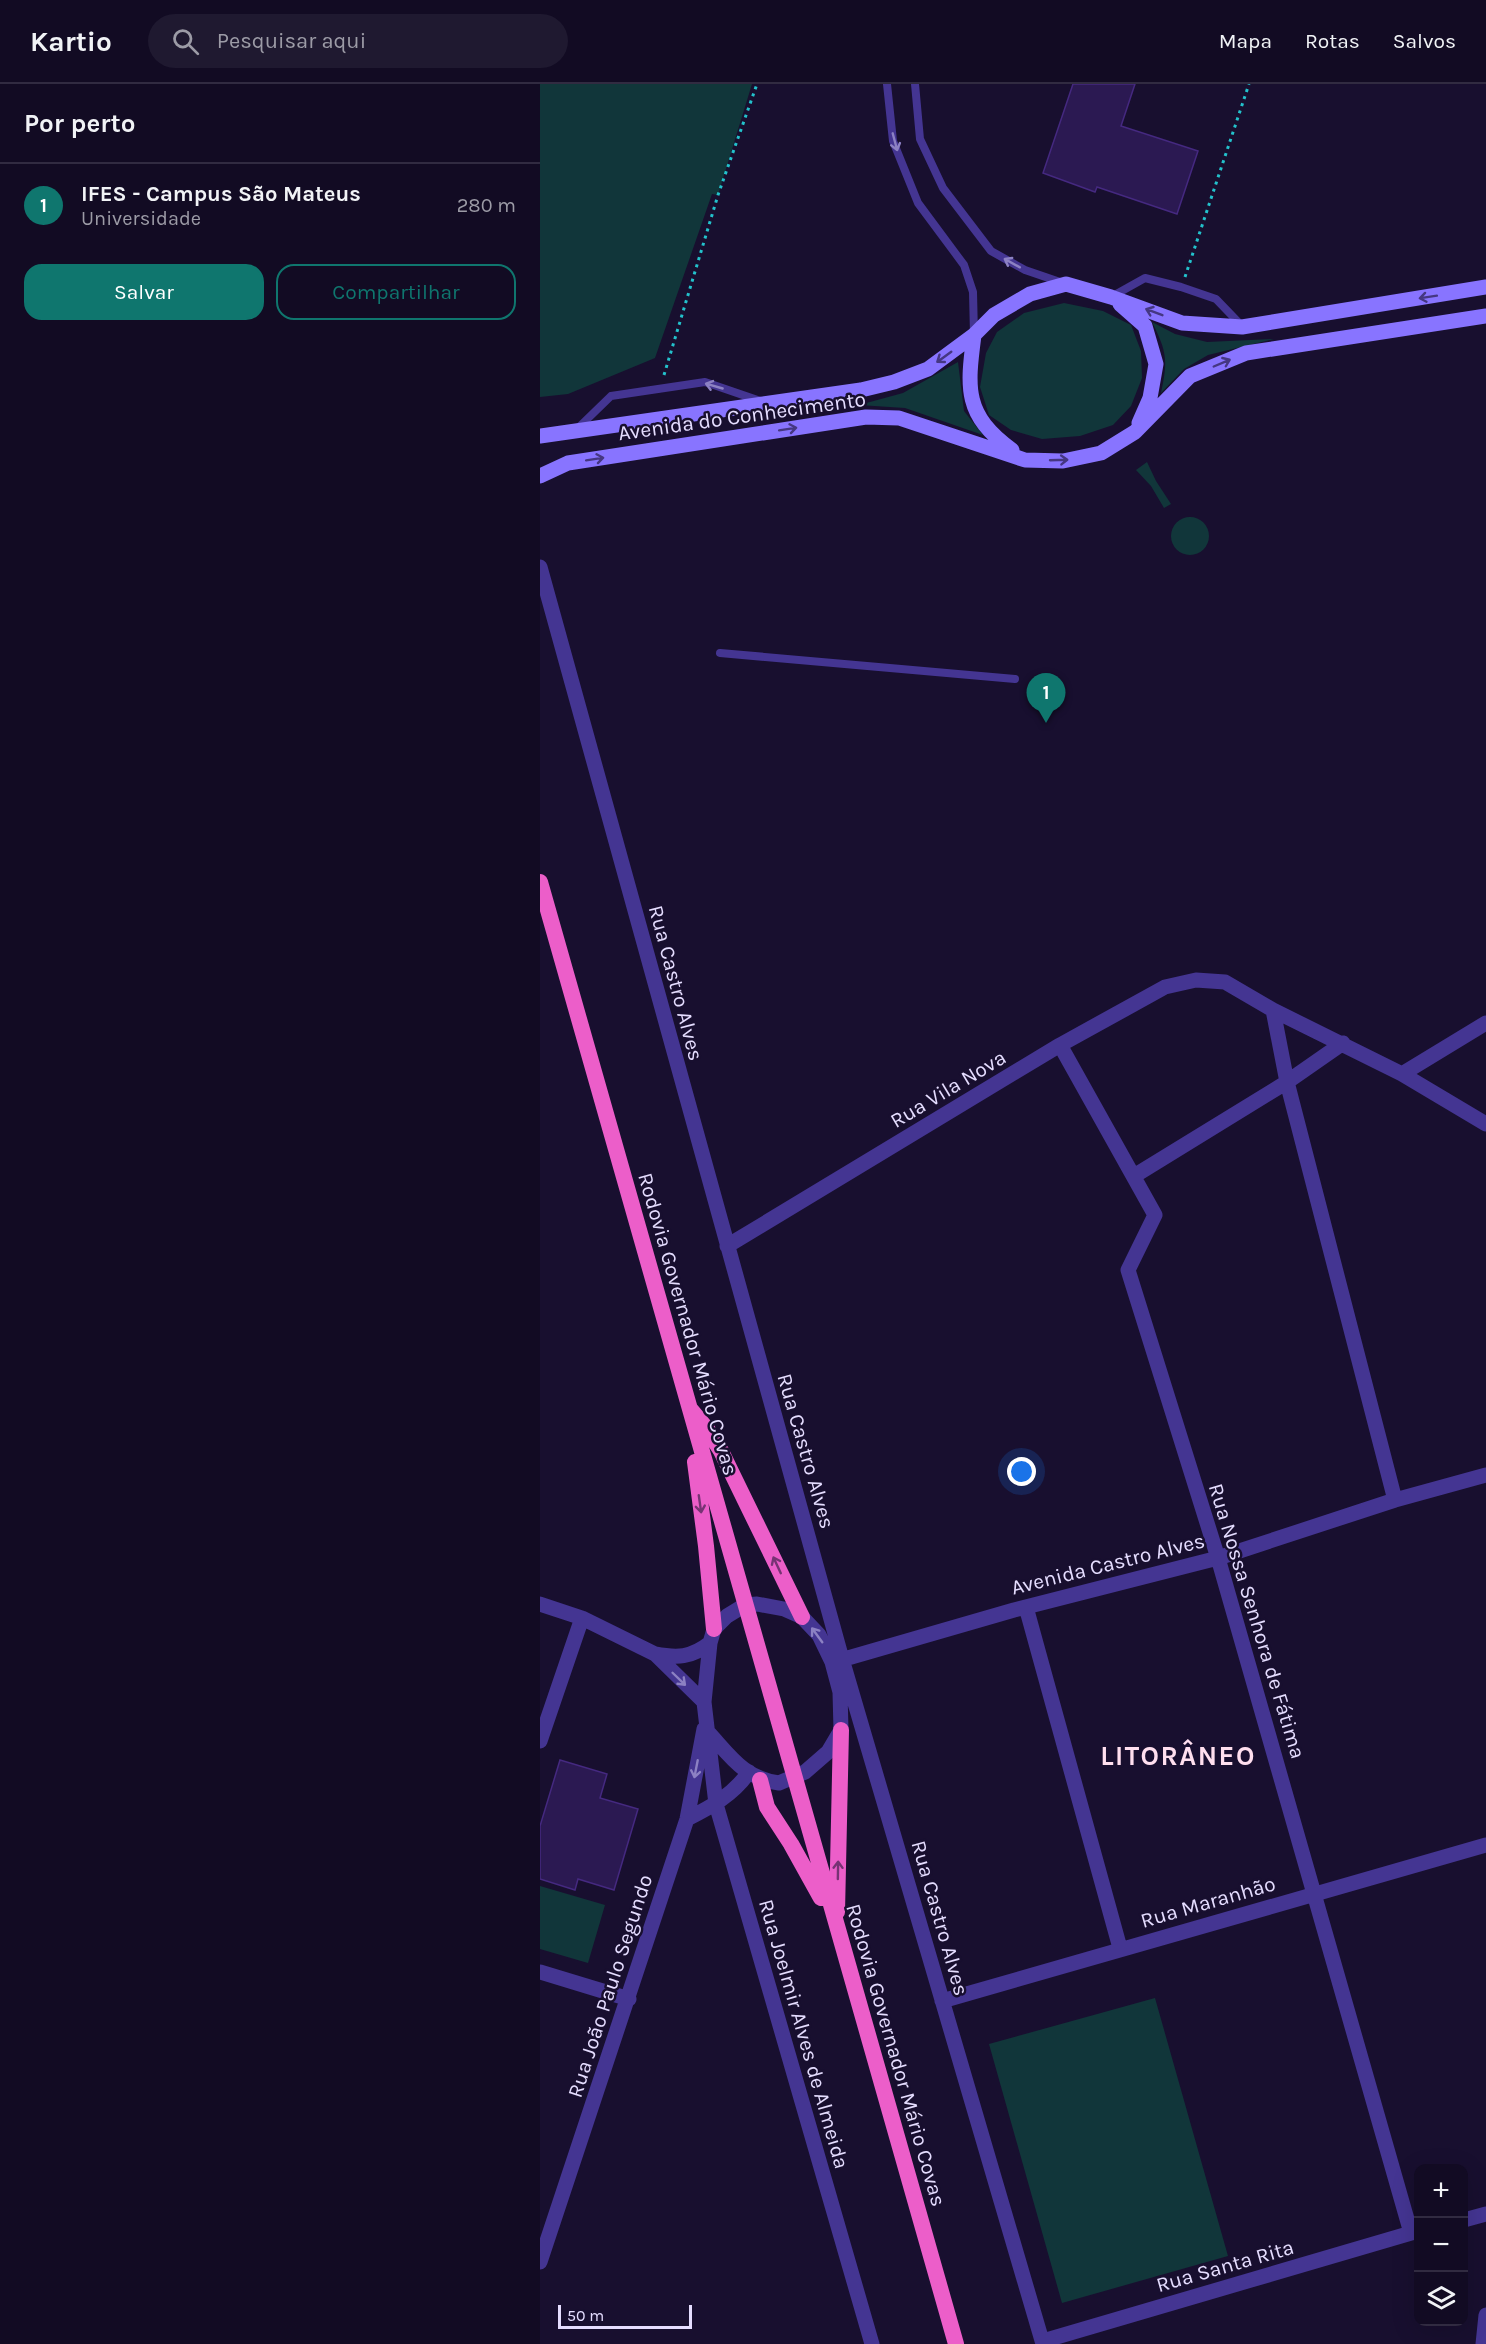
<!DOCTYPE html>
<html lang="pt">
<head>
<meta charset="utf-8">
<style>
	body { margin:0; font-family:Karla,sans-serif; background:#1f1930; color:#f1f3f6 }
	.controls { position:absolute; right:18px; bottom:18px; display:grid; overflow:hidden; border-radius:12px; box-shadow:0 6px 24px #0002 }
	.controls button { width:54px; height:54px; display:grid; place-items:center; padding:0; border:0; border-bottom:2px solid #312b41; background:#120b23; color:#f1f3f6; font:30px sans-serif }
	.scale { position:absolute; left:18px; bottom:15px; width:134px; box-sizing:border-box; padding-left:6px; border:3px solid #e5ddff; border-top:0; font-size:16px; line-height:21px; white-space:nowrap; color:#e5ddff; -webkit-text-stroke:4px #180f2f; paint-order:stroke }
	.you { position:absolute; left:482px; top:1388px; width:21px; height:21px; margin:-15px; border:4px solid #fff; border-radius:50%; background:#1a73e8; box-shadow:0 0 0 9px #1a73e833 }
	.badge { display:grid; place-items:center; width:39px; height:39px; border-radius:50%; background:#0f766e; color:#fff; font-size:20px; font-weight:700 }
	.pin { position:absolute; translate:-50% -50px; filter:drop-shadow(0 2px 3px #0008) }
	.pin::after { content:''; position:absolute; top:32px; width:21px; height:18px; background:inherit; clip-path:polygon(0 0,100% 0,50% 100%) }
	.list { margin:0; padding:0; list-style:none }
	h2 { display:flex; justify-content:space-between; align-items:center; height:78px; margin:0; padding:0 24px; font-size:26px }
	h2 small { font-size:20px; font-weight:400; color:#9c9ba6 }
	.list li { display:grid; grid-template-columns:39px 1fr auto; gap:18px; align-items:center; box-sizing:border-box; height:84px; padding:0 24px; border-top:2px solid #312b41 }
	.list b { display:block; font-size:22px; white-space:nowrap }
	.list p { margin:0; font-size:20px; white-space:nowrap; color:#9c9ba6 }
	.list em { font-size:20px; font-style:normal; color:#9c9ba6 }
	.actions { display:flex; gap:12px; padding:18px 24px }
	.actions a { flex:1; padding:14px 0; border:2px solid #0f766e; border-radius:18px; text-align:center; font-size:21px; color:#0f766e }
	.actions .main { background:#0f766e; color:#fff }
	.icon { flex:none; width:33px; height:33px; fill:none; stroke:currentColor; stroke-width:2; stroke-linecap:round; stroke-linejoin:round }
	.map { position:relative; flex:none; width:946px; height:2260px; overflow:hidden }
	header { display:flex; align-items:center; gap:36px; box-sizing:border-box; height:84px; padding:0 30px; background:#120b23; border-bottom:2px solid #312b41 }
	header strong { font-size:28px }
	nav { display:flex; gap:33px; margin-inline-start:auto; font-size:21px }
	.search { width:420px; height:54px; background:#1f1930; display:flex; align-items:center; gap:15px; box-sizing:border-box; padding:0 21px; border-radius:33px; color:#9c9ba6; font-size:22px }
	main { display:flex }
	aside { flex:1; background:#120b23 }
	.map>svg:first-child { display:block }
	.green { fill:#11363a }
	.building { fill:#2b1952; stroke:#452980; stroke-width:1.5 }
	.lines { fill:none; stroke-linecap:round; stroke-linejoin:round }
	.path { stroke:#23c2cc; stroke-width:3; stroke-dasharray:3 4.5; stroke-linecap:butt }
	.service { stroke:#443592; stroke-width:8 }
	.minor { stroke:#443592; stroke-width:15 }
	.secondary { stroke:#8874ff; stroke-width:15 }
	.trunk { stroke:#ec5ec9; stroke-width:16 }
	.oneway { stroke:#8c81c3 }
	.oneway2 { stroke:#453782 }
	.oneway3 { stroke:#773374 }
	.labels { text-anchor:middle; dominant-baseline:central; stroke-width:5; stroke-linejoin:round; paint-order:stroke }
	.street-label { font-size:21px; fill:#e5ddff; stroke:#180f2f }
	.district-label { font-size:27px; font-weight:bold; letter-spacing:1.5px; fill:#ffdfef; stroke:#180f2f }
</style>
</head>
<body>
<header>
<strong>Kartio</strong>
<div class="search"><svg class="icon" aria-label="search" viewBox="0 0 24 24"><circle cx="10" cy="10" r="6"/><path d="M15 15l6 6"/></svg>Pesquisar aqui</div>
<nav><a>Mapa</a><a>Rotas</a><a>Salvos</a></nav>
</header>
<main>
<aside>
<h2>Por perto<small></small></h2>
<ul class="list">
<li><span class="badge">1</span><div><b>IFES - Campus São Mateus</b><p>Universidade</p></div><em>280 m</em></li>
</ul>
<div class="actions"><a class="main">Salvar</a><a>Compartilhar</a></div>
</aside>
<div class="map">
<svg width="946" height="2260" viewBox="0 0 946 2260">
	<rect width="100%" height="100%" fill="#180f2f"/>
	<path class="green" d="M 0,0 L 212,0 L 178,111 L 172,110 L 115,274 L 28,310 L 0,313 Z
		M 524,219 L 563,227 L 591,241 L 601,267 L 602,294 L 591,322 L 573,341 L 540,352 L 502,355 L 471,346 L 449,331 L 440,303 L 446,269 L 457,248 L 484,229 Z
		M 612,238 L 635,250 L 667,258 L 734,255 L 668,271 L 644,285 L 621,309 C 628,276 627,268 612,238 Z
		M 418,278 L 424,327 L 443,351 L 365,324 L 319,321 L 363,309 Z
		M 607,378 L 616,397 L 631,420 L 624,424 L 611,402 L 596,386 Z
		M631 452a19 19 0 1 1 38 0a19 19 0 1 1-38 0Z
		M 0,1802 L 65,1821 L 48,1879 L 0,1865 Z
		M 615,1914 L 688,2172 L 522,2219 L 449,1960 Z"/>
	<path class="building" d="M 533,0 L 595,0 L 581,42 L 658,67 L 637,130 L 557,103 L 555,108 L 503,89 Z
		M 20,1676 L 67,1690 L 60,1714 L 98,1725 L 74,1806 L 38,1795 L 35,1806 L 0,1795 L 0,1742 Z"/>
	<g class="lines">
		<path class="path" d="M 645,193 L 709,0
			M 124,291 L 178,111 L 217,0"/>
		<path class="service" d="M 347,0 L 353,57 L 378,119 L 424,181 L 433,208 L 434,251
			M 375,0 L 380,55 L 403,104 L 451,167 L 485,186 L 523,199
			M 571,213 L 605,194 L 641,203 L 676,215 L 702,242
			M 37,345 L 71,312 L 165,298 L 223,318
			M 180,569 L 475,595"/>
		<path class="minor" d="M 0,483 L 302,1575 L 503,2260
			M 733,926 L 747,998 L 855,1416
			M 520,961 L 615,1131 L 588,1186 L 678,1474 L 871,2149
			M 862,990 L 946,939
			M 594,1092 L 747,998 L 803,959
			M 187,1162 L 520,961 L 625,903 L 656,896 L 685,898 L 733,926 L 862,990 L 946,1040
			M 0,1520 L 42,1534 L 115,1570 L 164,1618
			M 486,1523 L 580,1864
			M 115,1570 C 137,1574 151,1574 170,1559
			M 294,1578 L 474,1526 L 678,1474 L 855,1416 L 946,1391
			M 169,1649 C 191,1673 204,1694 239,1699 L 265,1688 L 288,1668 L 301,1646 L 300,1608 L 292,1578 L 279,1551 L 262,1533 L 244,1525 L 217,1520 L 205,1521 L 187,1532 L 174,1545 L 170,1559 L 164,1618 L 176,1720 L 332,2260
			M 0,1657 L 42,1534
			M 147,1735 C 171,1723 193,1711 209,1688
			M 0,1888 L 89,1915
			M 402,1917 L 946,1761
			M 924,2136 L 946,2130
			M 0,2178 L 147,1735 L 164,1645
			M 503,2257 L 878,2147
			M 943,2260 L 946,2231"/>
		<path class="secondary" d="M 580,220 L 605,242 L 616,280 L 610,314 L 599,339
			M 434,251 C 427,305 424,331 472,366
			M 0,352 L 321,306 L 354,298 L 388,285 L 434,251 L 454,231 L 490,210 L 526,200 L 571,213 L 642,239 L 702,243 L 946,203
			M 0,392 L 28,379 L 326,333 L 359,334 L 485,376 L 523,377 L 561,369 L 595,348 L 650,292 L 706,269 L 946,232"/>
		<path class="trunk" d="M 0,798 L 416,2260
			M 151,1326 L 167,1345 L 181,1367 L 262,1533
			M 155,1378 L 166,1462 L 174,1545
			M 220,1696 L 227,1723 L 251,1760 L 281,1814
			M 297,1828 L 301,1646"/>
	</g>
	<defs><path id="oneway-shaft" d="M-6 0H5M1.5-3L5.5 0L1.5 3" fill="none" stroke-width="1.6" stroke-linecap="round" stroke-linejoin="round" transform="scale(1.5)"/></defs>
	<g class="oneway">
		<use href="#oneway-shaft" transform="translate(355 58) rotate(75)"/>
		<use href="#oneway-shaft" transform="translate(472 179) rotate(-151)"/>
		<use href="#oneway-shaft" transform="translate(174 302) rotate(-164)"/>
		<use href="#oneway-shaft" transform="translate(277 1551) rotate(-126)"/>
		<use href="#oneway-shaft" transform="translate(139 1595) rotate(44)"/>
		<use href="#oneway-shaft" transform="translate(156 1685) rotate(101)"/>
	</g>
	<g class="oneway2">
		<use href="#oneway-shaft" transform="translate(888 213) rotate(171)"/>
		<use href="#oneway-shaft" transform="translate(614 228) rotate(-159)"/>
		<use href="#oneway-shaft" transform="translate(404 273) rotate(144)"/>
		<use href="#oneway-shaft" transform="translate(682 279) rotate(-23)"/>
		<use href="#oneway-shaft" transform="translate(248 345) rotate(-9)"/>
		<use href="#oneway-shaft" transform="translate(55 375) rotate(-9)"/>
		<use href="#oneway-shaft" transform="translate(519 376) rotate(-2)"/>
	</g>
	<g class="oneway3">
		<use href="#oneway-shaft" transform="translate(160 1420) rotate(82)"/>
		<use href="#oneway-shaft" transform="translate(237 1481) rotate(-115)"/>
		<use href="#oneway-shaft" transform="translate(298 1786) rotate(-89)"/>
	</g>
	<g class="labels">
		<g class="street-label">
			<text transform="translate(202 332) rotate(-8)">Avenida do Conhecimento</text>
			<text transform="translate(136 899) rotate(75)">Rua Castro Alves</text>
			<text transform="translate(408 1005) rotate(-31)">Rua Vila Nova</text>
			<text transform="translate(148 1240) rotate(74)">Rodovia Governador Mário Covas</text>
			<text transform="translate(266 1367) rotate(74)">Rua Castro Alves</text>
			<text transform="translate(568 1480) rotate(-14)">Avenida Castro Alves</text>
			<text transform="translate(717 1537) rotate(73)">Rua Nossa Senhora de Fátima</text>
			<text transform="translate(668 1818) rotate(-16)">Rua Maranhão</text>
			<text transform="translate(400 1834) rotate(74)">Rua Castro Alves</text>
			<text transform="translate(70 1902) rotate(-72)">Rua João Paulo Segundo</text>
			<text transform="translate(264 1950) rotate(74)">Rua Joelmir Alves de Almeida</text>
			<text transform="translate(356 1971) rotate(74)">Rodovia Governador Mário Covas</text>
			<text transform="translate(685 2182) rotate(-16)">Rua Santa Rita</text>
		</g>
		<g class="district-label">
			<text x="638" y="1672">LITORÂNEO</text>
		</g>
	</g>
</svg>
<div class="controls">
<button>+</button>
<button>−</button>
<button><svg class="icon" aria-label="layers" viewBox="0 0 24 24"><path d="M12 4l9 5-9 5-9-5zM3 14l9 5 9-5"/></svg></button>
</div>
<div class="scale">50 m</div>
<div class="you"></div>
<div class="pin badge" style="left:506px;top:639px">1</div>
</div>
</main>
</body>
</html>
